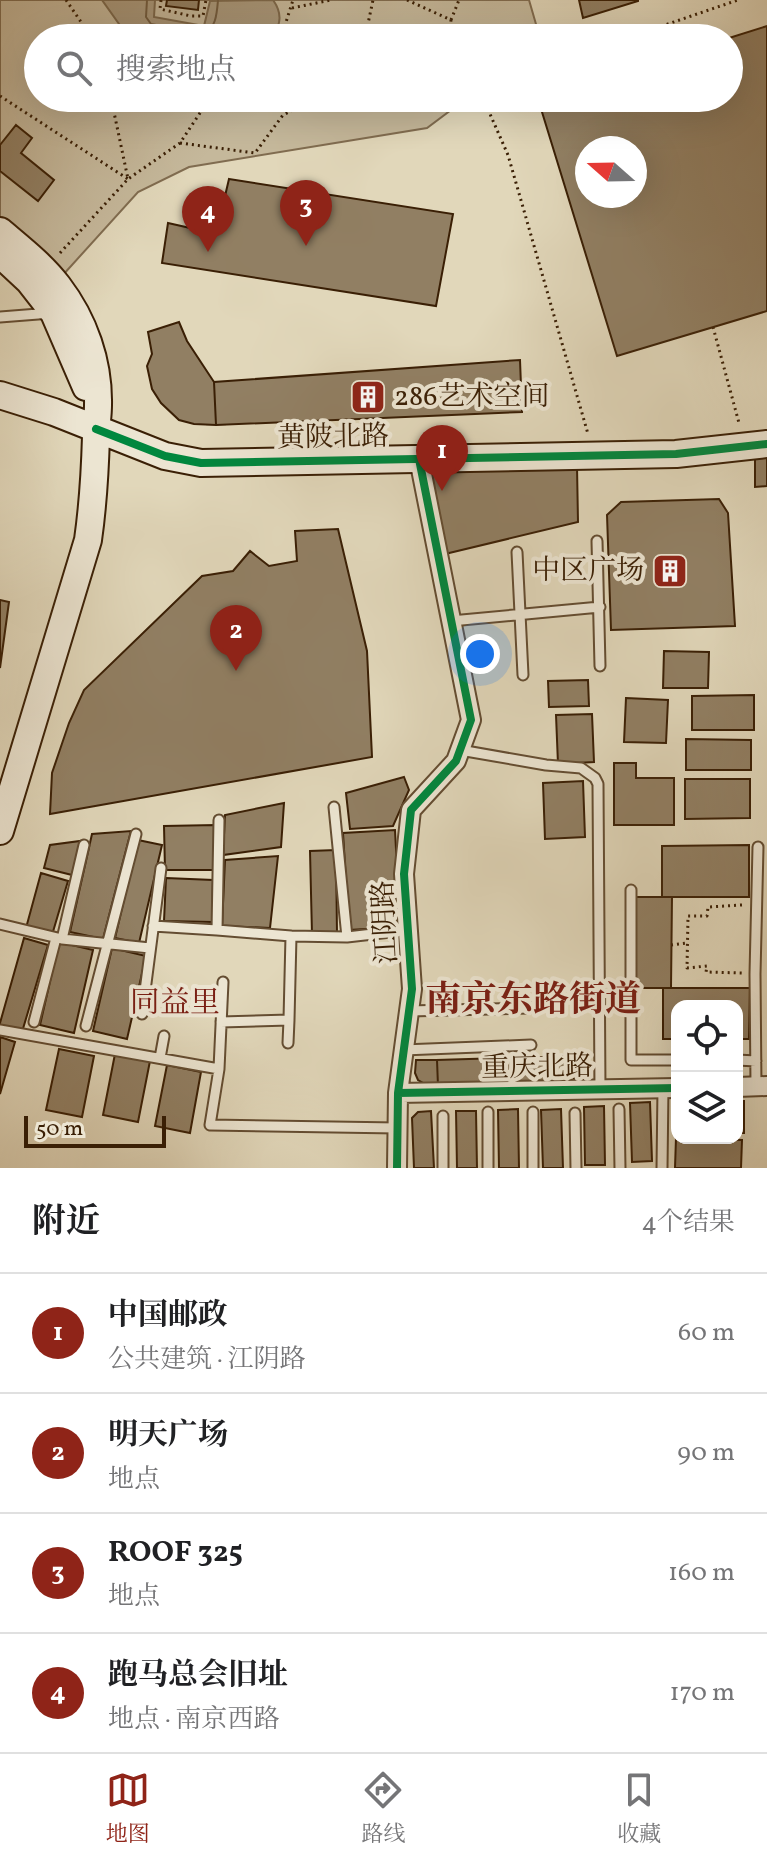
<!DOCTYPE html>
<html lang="zh">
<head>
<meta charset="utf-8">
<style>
	body { margin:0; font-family:Vollkorn,"Noto Serif SC",serif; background:#f6f6f6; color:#202124 }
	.controls { position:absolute; right:24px; bottom:24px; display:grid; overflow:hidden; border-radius:16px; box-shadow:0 8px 32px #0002 }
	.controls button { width:72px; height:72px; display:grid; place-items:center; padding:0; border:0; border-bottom:2px solid #e0e0e0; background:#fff; color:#202124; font:40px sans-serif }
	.compass { position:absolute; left:575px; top:136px; width:72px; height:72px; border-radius:50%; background:#fff; box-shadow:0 8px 32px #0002; rotate:290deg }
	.scale { position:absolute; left:24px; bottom:20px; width:142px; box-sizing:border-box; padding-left:8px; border:4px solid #3a1f05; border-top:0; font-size:22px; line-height:28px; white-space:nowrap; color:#3a1f05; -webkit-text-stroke:6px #ece5d2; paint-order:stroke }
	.you { position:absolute; left:480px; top:654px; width:28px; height:28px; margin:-20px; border:6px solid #fff; border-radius:50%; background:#1a73e8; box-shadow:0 0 0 12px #1a73e833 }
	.badge { display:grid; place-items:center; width:52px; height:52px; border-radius:50%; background:#8f2418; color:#fff; font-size:26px; font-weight:700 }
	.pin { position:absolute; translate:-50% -66px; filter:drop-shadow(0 2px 4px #0008) }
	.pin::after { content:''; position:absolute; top:42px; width:28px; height:24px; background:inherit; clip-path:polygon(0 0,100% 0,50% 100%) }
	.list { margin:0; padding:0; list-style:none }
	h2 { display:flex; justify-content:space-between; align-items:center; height:104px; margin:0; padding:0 32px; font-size:34px }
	h2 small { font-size:26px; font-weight:400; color:#757577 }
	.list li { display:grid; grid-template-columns:52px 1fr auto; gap:24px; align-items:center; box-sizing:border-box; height:120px; padding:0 32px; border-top:2px solid #e0e0e0 }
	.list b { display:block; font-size:30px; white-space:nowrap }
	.list p { margin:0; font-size:26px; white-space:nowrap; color:#757577 }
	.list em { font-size:26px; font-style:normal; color:#757577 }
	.icon { flex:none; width:44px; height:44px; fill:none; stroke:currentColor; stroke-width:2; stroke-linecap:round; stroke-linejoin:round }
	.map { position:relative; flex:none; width:767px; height:1168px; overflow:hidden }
	.search { position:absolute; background:#fff; box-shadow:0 8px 32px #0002; left:24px; right:24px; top:24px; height:88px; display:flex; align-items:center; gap:20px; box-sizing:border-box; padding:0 28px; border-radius:44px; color:#757577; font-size:30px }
	.sheet { height:584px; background:#fff }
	nav { display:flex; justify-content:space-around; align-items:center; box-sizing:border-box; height:112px; border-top:2px solid #e0e0e0; background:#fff; font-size:22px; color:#757577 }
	nav a { display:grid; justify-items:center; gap:4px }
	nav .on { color:#8f2418 }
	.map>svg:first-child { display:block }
	.green { fill:#c5b89b; stroke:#806c50; stroke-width:2 }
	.water { fill:#a8987c; stroke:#7c684c; stroke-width:2 }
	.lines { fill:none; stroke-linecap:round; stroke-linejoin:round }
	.shore { stroke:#715c40; stroke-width:2 }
	.building { fill:#917f63; stroke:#3a1f05; stroke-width:2; fill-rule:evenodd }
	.lane-casing { stroke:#644d32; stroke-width:13 }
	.street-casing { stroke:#644d32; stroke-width:22 }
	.secondary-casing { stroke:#3a1f05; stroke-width:30 }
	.path { stroke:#3a1f05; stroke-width:3; stroke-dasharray:2 4; stroke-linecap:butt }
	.lane { stroke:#ece5d2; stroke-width:9 }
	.street { stroke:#ece5d2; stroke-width:18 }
	.secondary { stroke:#ece5d2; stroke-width:26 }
	.cycleway-casing { stroke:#ece5d2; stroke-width:13 }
	.cycleway { stroke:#00873e; stroke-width:8 }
	.labels { text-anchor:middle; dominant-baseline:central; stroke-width:8; stroke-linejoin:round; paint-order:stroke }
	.poi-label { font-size:28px; fill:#3a1f05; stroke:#ece5d2; text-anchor:start }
	.street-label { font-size:28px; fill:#3a1f05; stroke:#ece5d2 }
	.neighbourhood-label { font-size:30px; fill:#7a1f14; stroke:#ece5d2 }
	.district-label { font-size:36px; font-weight:bold; fill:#7a1f14; stroke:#ece5d2 }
</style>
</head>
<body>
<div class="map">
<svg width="767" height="1168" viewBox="0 0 767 1168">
	<rect width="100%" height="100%" fill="#e1d7ba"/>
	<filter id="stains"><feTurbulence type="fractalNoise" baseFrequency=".0025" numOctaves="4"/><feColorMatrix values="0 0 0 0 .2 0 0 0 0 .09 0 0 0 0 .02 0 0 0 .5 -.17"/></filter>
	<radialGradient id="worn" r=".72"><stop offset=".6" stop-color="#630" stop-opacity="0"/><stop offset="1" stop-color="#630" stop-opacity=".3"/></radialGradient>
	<path class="green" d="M 0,0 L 529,0 L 540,38 L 38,38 L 38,98 L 467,98 L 427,128 L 189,167 L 138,192 L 62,276 L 0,223 Z"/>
	<path class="water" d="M 102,0 L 155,0 L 154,17 L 204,26 L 210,1 L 273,0 C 283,14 280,23 274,38 L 129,38 Z"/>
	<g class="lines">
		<path class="shore" d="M 147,0 L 146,17 L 151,24 L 203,34 C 216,30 217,12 218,0"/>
	</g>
	<path class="building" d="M 167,0 L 199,0 L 198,10 L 166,6 Z
		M 579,0 L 638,0 L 638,1 L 583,18 Z
		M 767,26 L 767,311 L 617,356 L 538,99 L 729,98 L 729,38 ZM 587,148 L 635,148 L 635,196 L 587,196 Z
		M 16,125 L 32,138 L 21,153 L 54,180 L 38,201 L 0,171 L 0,145 Z
		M 229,179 L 453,214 L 436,306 L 162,263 L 168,223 L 199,230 L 203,207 L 222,209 Z
		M 179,322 L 187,341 L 214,382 L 216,425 L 194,424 L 179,420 L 161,403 L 152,389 L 147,366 L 152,354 L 148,332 Z
		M 520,360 L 522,412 L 216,425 L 214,382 Z
		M 755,458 L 767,458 L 767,486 L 755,487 Z
		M 577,466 L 578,522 L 445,554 L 430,471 Z
		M 719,499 L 728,513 L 735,626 L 611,630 L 607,515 L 621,502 Z
		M 338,529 L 367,651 L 372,757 L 50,814 L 52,773 L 69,723 L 84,690 L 202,576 L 233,571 L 250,551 L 269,566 L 297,561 L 295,531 Z
		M 0,600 L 9,602 L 0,668 Z
		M 664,651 L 709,652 L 708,688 L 663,688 Z
		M 588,680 L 589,706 L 549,707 L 548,681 Z
		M 754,695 L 754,730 L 692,730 L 692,696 Z
		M 626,698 L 668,700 L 666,743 L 624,742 Z
		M 592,714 L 594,762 L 558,764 L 556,715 Z
		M 686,739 L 751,740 L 751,770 L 686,770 Z
		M 614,763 L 636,763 L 636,778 L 674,778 L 674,825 L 614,825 Z
		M 404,777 L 409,790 L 393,826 L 350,829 L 346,793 Z
		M 685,779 L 750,779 L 750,818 L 685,819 Z
		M 583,781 L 585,837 L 545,839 L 543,783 Z
		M 284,803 L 281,847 L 223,855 L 225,815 Z
		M 216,825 L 216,870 L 165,870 L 164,826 Z
		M 395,830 L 400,927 L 349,930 L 343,833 Z
		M 131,831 L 103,939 L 70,932 L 92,834 Z
		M 138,840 L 162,845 L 139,943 L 115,938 Z
		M 80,841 L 72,875 L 44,868 L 50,845 Z
		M 749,845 L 749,897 L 662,897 L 662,846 Z
		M 336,850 L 337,934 L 312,935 L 310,851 Z
		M 278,856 L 270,928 L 222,926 L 225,860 Z
		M 41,873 L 68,881 L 52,935 L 26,928 Z
		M 166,878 L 213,880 L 212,922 L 164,921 Z
		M 636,897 L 672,897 L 671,988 L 636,988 Z
		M 24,938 L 48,945 L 22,1032 L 0,1025 L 0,1023 Z
		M 59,942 L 93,950 L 74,1033 L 40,1025 Z
		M 112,948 L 146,956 L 127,1039 L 93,1031 Z
		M 663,988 L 750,988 L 749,1039 L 737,1039 L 737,1006 L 677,1006 L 677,1039 L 663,1039 Z
		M 0,1037 L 15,1042 L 0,1094 Z
		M 59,1049 L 94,1056 L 82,1117 L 46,1110 Z
		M 115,1054 L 150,1061 L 138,1122 L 103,1115 Z
		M 574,1056 L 574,1082 L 438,1086 L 437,1060 Z
		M 416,1060 L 437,1060 L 438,1086 L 425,1084 L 418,1080 L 415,1073 Z
		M 167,1065 L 201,1072 L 190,1133 L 155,1126 Z
		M 737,1101 L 744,1101 L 744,1133 L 737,1133 Z
		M 650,1102 L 652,1161 L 632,1162 L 630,1103 Z
		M 604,1106 L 605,1165 L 585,1165 L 584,1107 Z
		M 518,1109 L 519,1168 L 499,1168 L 498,1110 Z
		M 561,1109 L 563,1168 L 543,1168 L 541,1110 Z
		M 431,1111 L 434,1168 L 414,1168 L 412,1118 L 418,1112 Z
		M 456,1111 L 476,1111 L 477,1168 L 457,1168 Z
		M 676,1138 L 742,1140 L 741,1168 L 675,1168 Z"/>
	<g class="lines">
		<g class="lane-casing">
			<path id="lane" d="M 0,317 L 51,313
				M 597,541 L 600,666
				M 517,552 L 523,675
				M 451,621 L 600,607
				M 460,750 L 546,765 L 581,768 L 595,778 L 598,784 L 600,1089
				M 334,807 L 347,937
				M 631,890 L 631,1060 L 677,1060
				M 0,924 L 62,939 L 150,948
				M 153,926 L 217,930 L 219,820
				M 217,930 L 291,936 L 289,1020
				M 291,936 L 347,937 L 408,930
				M 62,939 L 84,845
				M 409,1011 L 531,1008
				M 142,1014 L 161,868
				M 34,1022 L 56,938
				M 221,1022 L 289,1020 L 288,1043
				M 86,1026 L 136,834
				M 0,1030 L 219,1069 L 210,1125 L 397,1128
				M 403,1050 L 531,1045
				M 160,1058 L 164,1036
				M 737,1060 L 756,1061
				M 219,1069 L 223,982
				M 756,1086 L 755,974 L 758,847
				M 619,1109 L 620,1168
				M 488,1112 L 488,1168
				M 575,1113 L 576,1168
				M 443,1116 L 443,1168
				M 533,1168 L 533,1112
				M 662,1168 L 663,1088"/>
		</g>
		<g class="street-casing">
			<path id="street" d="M 737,1087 L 767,1086
				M 398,1093 L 677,1088
				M 397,1168 L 398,1093 L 412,989 L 404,874 L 411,810 L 456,761 L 471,720 L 419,459"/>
		</g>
		<g class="secondary-casing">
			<path id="secondary" d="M 0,231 C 20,248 42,265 58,286 C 84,320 99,362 98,405 C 98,416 96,426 96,436 C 95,471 93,505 88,540 L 0,831
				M 0,254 L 29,281 L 54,313 L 86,387
				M 0,395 L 54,412 L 165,456 L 201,463 L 676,454 L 767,444"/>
		</g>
		<path class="path" d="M 66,0 L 92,38
			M 161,0 L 160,9 L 191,16 L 203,16 L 206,0
			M 407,0 L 451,20 L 449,38
			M 292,8 L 331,0
			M 451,20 L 459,0
			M 281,38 L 293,0
			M 365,38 L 373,0
			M 627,38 L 738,0
			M 0,96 L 128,179
			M 111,98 L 128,179
			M 362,98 L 416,105 L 430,98
			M 483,98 L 508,155 L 588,434
			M 180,143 L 255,153 L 283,115 L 316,98
			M 60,253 L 128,179 L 180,143 L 210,98
			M 713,327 L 739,423
			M 742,905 L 708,907 L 707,916 L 688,916 L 687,968 L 707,966 L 706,972 L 743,973
			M 671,945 L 688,943"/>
		<use href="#lane" class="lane"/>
		<use href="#street" class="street"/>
		<use href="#secondary" class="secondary"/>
		<g class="cycleway-casing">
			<path id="cycleway" d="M 96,429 L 165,456 L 201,463 L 676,454 L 767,444
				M 398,1093 L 677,1088
				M 397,1168 L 398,1093 L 412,989 L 404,874 L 411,810 L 456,761 L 471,720 L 419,459"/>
		</g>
		<use href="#cycleway" class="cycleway"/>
	</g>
	<defs>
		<g id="building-square" transform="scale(1.8)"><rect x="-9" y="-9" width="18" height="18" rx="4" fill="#8f2418" stroke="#ece5d2"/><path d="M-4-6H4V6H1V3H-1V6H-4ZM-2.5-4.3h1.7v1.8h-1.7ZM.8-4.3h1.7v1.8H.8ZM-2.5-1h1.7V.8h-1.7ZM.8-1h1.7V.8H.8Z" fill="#fff"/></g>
	</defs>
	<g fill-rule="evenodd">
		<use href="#building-square" x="368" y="397"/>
		<use href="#building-square" x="670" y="571"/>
	</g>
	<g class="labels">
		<g class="poi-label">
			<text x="394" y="397">286艺术空间</text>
			<text x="644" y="571" text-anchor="end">中区广场</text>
		</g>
		<g class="street-label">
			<text transform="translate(333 438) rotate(-1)">黄陂北路</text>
			<text transform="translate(386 922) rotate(-93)">江阴路</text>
			<text transform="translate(537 1068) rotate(-1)">重庆北路</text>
		</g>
		<g class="neighbourhood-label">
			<text x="175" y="1004">同益里</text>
		</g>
		<g class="district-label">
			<text x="533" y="1002">南京东路街道</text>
		</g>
	</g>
	<rect width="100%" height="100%" filter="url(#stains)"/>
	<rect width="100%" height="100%" fill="url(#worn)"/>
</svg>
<div class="controls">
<button><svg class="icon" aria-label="locate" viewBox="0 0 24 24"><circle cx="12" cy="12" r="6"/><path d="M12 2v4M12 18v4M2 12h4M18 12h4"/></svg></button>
<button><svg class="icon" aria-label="layers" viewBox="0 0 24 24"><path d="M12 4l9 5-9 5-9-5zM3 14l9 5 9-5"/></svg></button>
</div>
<svg class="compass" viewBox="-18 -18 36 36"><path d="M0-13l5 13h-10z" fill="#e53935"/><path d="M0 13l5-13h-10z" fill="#757577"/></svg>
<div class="scale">50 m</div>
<div class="you"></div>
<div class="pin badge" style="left:442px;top:491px">1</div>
<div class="pin badge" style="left:236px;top:671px">2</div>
<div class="pin badge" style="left:306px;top:246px">3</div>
<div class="pin badge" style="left:208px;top:252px">4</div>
<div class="search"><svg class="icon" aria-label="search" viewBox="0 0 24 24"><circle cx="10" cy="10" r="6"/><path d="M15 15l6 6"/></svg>搜索地点</div>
</div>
<section class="sheet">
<h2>附近<small>4个结果</small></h2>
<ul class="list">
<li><span class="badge">1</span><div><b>中国邮政</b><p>公共建筑 · 江阴路</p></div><em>60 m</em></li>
<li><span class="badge">2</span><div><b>明天广场</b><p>地点</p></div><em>90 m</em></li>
<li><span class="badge">3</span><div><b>ROOF 325</b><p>地点</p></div><em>160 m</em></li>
<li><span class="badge">4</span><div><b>跑马总会旧址</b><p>地点 · 南京西路</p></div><em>170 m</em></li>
</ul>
</section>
<nav>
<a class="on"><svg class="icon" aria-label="map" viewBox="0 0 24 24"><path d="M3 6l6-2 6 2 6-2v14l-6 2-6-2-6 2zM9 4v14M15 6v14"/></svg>地图</a>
<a><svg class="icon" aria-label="directions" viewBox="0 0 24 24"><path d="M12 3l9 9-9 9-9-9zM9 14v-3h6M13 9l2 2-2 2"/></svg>路线</a>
<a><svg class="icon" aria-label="saved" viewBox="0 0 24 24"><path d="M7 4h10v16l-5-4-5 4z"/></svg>收藏</a>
</nav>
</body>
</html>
